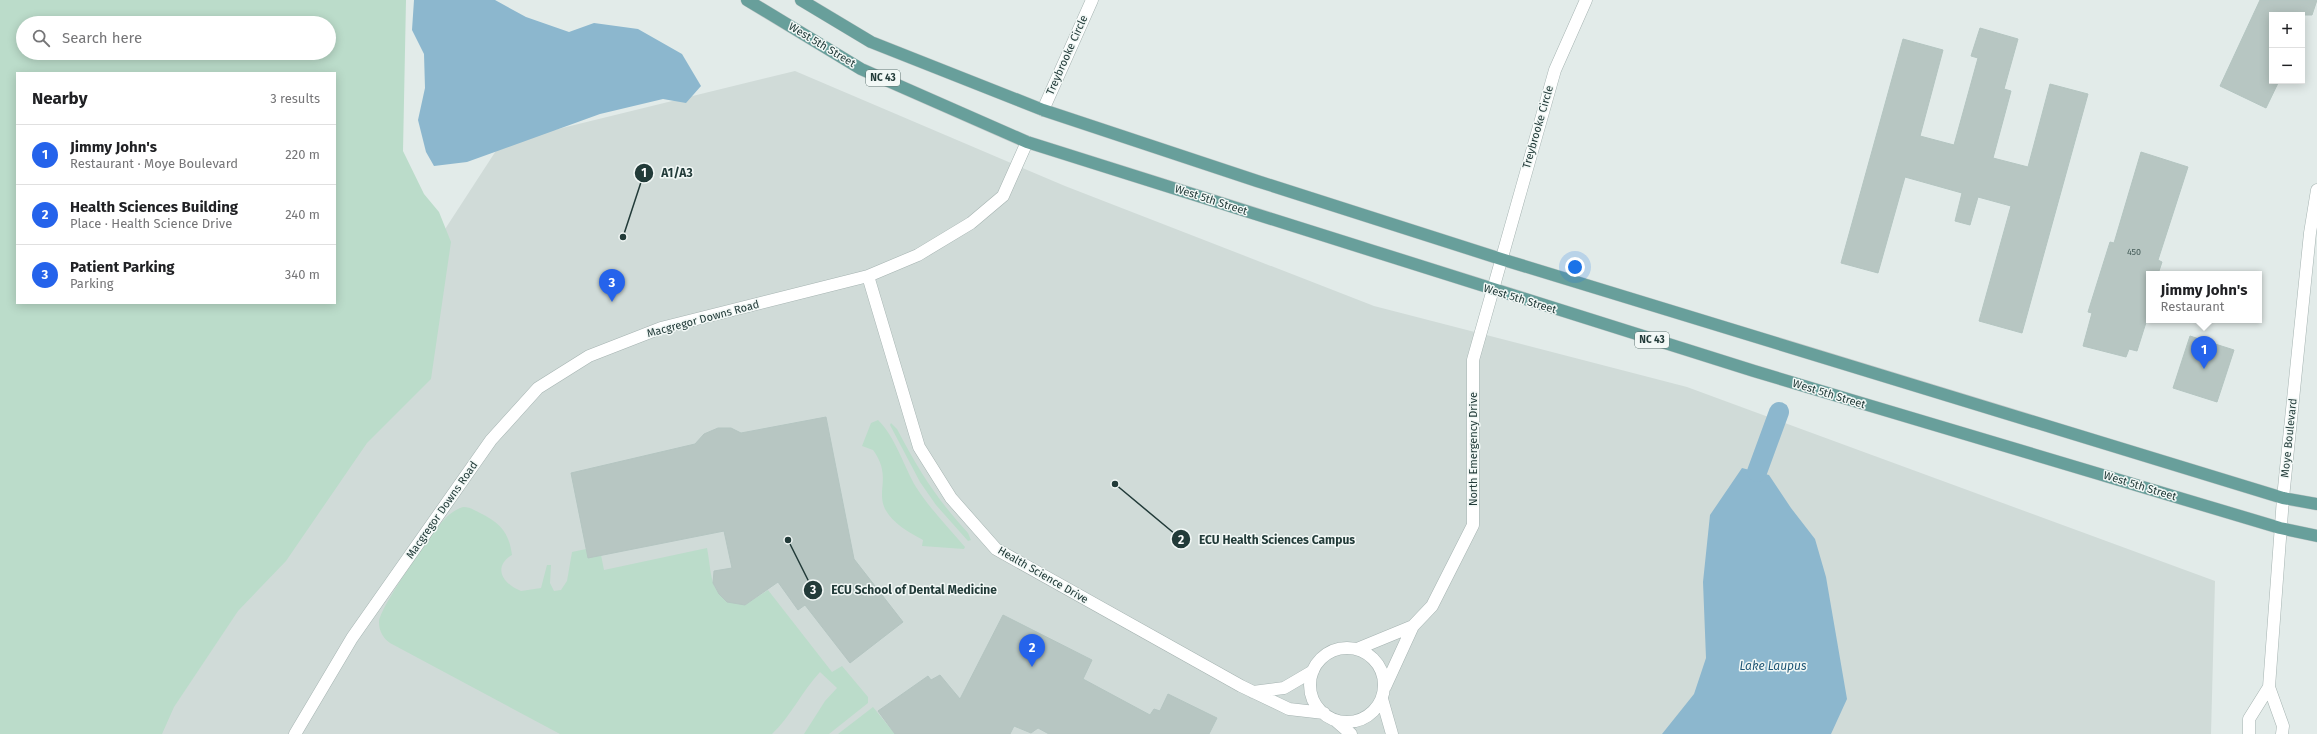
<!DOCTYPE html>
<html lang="en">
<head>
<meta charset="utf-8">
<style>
	body { margin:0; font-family:"Fira Sans",sans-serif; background:#f6f6f6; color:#202124 }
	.controls { position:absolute; right:12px; top:12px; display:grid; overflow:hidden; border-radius:0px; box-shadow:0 2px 10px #0003 }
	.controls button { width:36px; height:36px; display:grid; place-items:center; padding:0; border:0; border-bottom:1px solid #e0e0e0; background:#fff; color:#202124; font:20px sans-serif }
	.you { position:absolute; left:1575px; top:267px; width:14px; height:14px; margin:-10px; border:3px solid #fff; border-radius:50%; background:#1a73e8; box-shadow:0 0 0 6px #1a73e833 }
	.badge { display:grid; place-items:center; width:26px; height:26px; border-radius:50%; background:#2563eb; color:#fff; font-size:13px; font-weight:700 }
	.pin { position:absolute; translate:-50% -33px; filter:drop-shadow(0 1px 2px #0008) }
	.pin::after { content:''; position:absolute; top:21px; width:14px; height:12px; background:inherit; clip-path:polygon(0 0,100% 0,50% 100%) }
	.popup { position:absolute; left:2146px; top:271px; width:116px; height:52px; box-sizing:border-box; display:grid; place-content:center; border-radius:0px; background:#fff; filter:drop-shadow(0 1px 3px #0005); font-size:13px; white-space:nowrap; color:#757577 }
	.popup b { font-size:15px; color:#202124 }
	.popup::after { content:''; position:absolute; left:50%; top:100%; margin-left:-8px; border:8px solid transparent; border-top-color:#fff }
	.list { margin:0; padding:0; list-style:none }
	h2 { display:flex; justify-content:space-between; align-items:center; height:52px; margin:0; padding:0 16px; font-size:17px }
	h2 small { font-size:13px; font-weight:400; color:#757577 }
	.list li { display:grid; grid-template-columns:26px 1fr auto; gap:12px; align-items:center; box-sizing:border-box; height:60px; padding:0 16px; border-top:1px solid #e0e0e0 }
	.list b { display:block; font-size:15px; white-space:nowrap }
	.list p { margin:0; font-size:13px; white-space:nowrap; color:#757577 }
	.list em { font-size:13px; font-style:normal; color:#757577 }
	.icon { flex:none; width:22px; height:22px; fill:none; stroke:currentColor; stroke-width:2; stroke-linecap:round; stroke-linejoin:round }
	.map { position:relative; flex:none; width:2317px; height:734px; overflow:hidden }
	.search { position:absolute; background:#fff; box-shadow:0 2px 10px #0003; left:16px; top:16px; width:320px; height:44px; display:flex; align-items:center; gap:10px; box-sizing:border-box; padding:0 14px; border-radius:22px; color:#757577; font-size:15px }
	.panel { position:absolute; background:#fff; box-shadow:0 2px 10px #0003; left:16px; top:72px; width:320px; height:232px; border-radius:0px }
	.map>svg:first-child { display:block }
	.built { fill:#d0dbd8 }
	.green { fill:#bbdcca; fill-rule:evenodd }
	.water { fill:#8cb7ce }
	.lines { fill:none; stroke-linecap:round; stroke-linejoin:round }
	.canal { stroke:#8cb7ce; stroke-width:20 }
	.building { fill:#b7c6c2; stroke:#b4c5c1 }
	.minor-casing { stroke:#a5b3b1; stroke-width:13 }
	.tertiary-casing { stroke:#a5b3b1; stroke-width:13 }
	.primary-casing { stroke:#c1c8c8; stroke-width:13 }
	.minor { stroke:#fff; stroke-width:12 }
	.tertiary { stroke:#fff; stroke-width:12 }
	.primary { stroke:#689f9b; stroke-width:12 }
	.labels { text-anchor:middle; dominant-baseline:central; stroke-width:3; stroke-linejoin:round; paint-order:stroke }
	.number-label { font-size:9px; fill:#475e5b }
	.shield { fill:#f2f8f6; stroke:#607472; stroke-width:1 }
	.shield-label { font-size:10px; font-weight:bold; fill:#223b39 }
	.street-label { font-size:11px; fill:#223b39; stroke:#f2f8f6 }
	.water-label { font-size:12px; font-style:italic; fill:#1f5675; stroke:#f2f8f6 }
	.leader { fill:none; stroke:#223b39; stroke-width:1.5 }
	.callout-dot { fill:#223b39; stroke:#f2f8f6; stroke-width:1.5 }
	.mark-label { font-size:12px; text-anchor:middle; font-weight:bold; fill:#fff }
	.callout-label { font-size:12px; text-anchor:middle; font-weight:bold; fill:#223b39; stroke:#f2f8f6; stroke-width:3; stroke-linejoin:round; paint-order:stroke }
</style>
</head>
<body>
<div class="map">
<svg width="2317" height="734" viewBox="0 0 2317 734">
	<rect width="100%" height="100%" fill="#e2ebe9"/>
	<path class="built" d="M 795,71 L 1065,186 L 1374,306 L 1687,387 L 2215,581 L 2211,734 L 117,734 L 501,143 Z"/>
	<path class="green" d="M 0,0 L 406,0 L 403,151 L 424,194 L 439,212 L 451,242 L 431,379 L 367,443 L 286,561 L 238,611 L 174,707 L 162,734 L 0,734 ZM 23,23 L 329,23 L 329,53 L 23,53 ZM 17,73 L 335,73 L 335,303 L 17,303 Z
		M 878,420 C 895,436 904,467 916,487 C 930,509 948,527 965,547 L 964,549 L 922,546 L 923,540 C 909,532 893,524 885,509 C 876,490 892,476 873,450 L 862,446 L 871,423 Z
		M 891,423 L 897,429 C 919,471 936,498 968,533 L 971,540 L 968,541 L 936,505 L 920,482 L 890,425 Z
		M 463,507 C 470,507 474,510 480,513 C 500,523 509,532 512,555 C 492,567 503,584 521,591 L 541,588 L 547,565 L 551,565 L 550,583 L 554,591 L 561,590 L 567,581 L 572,552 L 586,549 L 588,557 L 601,555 L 604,570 L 707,548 C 713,580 708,598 745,605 L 768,590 L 832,672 L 842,666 L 868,697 L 868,703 L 829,734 L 804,734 L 825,701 L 837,688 L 820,672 C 802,691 791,716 772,734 L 560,734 L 390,643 C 383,638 379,631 379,622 C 380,607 429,538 441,523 C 447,516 454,510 463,507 Z
		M 873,707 L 895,734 L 838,734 Z"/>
	<path class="water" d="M 414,0 L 495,0 L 526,17 L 569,32 L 594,23 L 638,29 L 682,54 L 701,86 L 686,103 L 663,99 L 600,114 L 467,162 L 434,166 L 426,152 L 418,120 L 425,88 L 424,54 L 412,30 Z
		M 1742,468 L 1769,475 L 1791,508 L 1815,539 L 1826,577 L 1847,699 L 1831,734 L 1662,734 L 1694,694 L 1706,658 L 1703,582 L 1710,515 Z"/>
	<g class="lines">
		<path class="canal" d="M 1757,472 L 1779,412"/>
	</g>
	<path class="building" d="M 2260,0 L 2317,0 L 2312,15 L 2272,15 L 2272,81 L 2279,81 L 2266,108 L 2220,86 Z
		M 1980,28 L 2018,39 L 2004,89 L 2011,91 L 1993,158 L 2028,167 L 2050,84 L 2088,94 L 2022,333 L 1979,321 L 2011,206 L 1978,197 L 1970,225 L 1955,221 L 1962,193 L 1905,177 L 1878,273 L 1841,263 L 1903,39 L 1943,50 L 1920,136 L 1954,145 L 1978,58 L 1971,56 Z
		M 2141,152 L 2188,167 L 2158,260 L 2162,262 L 2158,274 L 2149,274 L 2149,313 L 2137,351 L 2129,349 L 2126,357 L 2083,346 L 2092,313 L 2088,312 L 2110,242 L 2114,243 Z
		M 2190,336 L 2234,350 L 2217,402 L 2173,388 Z
		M 826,417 L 854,559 L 903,622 L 850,663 L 805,605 L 798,610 L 778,582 L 745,605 L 727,602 L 719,594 L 713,583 L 714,571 L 732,568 L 724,531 L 588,558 L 571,473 L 695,444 L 704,434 L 718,428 L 731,428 L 741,433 Z
		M 1003,615 L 1092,660 L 1083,679 L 1150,715 L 1154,709 L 1160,711 L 1168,694 L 1217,718 L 1209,734 L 1049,734 L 1038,728 L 1031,733 L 1014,726 L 1010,734 L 895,734 L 878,711 L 928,676 L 931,680 L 940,675 L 960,699 Z"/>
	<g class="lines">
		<g class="minor-casing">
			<path id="minor" d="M 1043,110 L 1092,0
				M 868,276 L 919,447 L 951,498 L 996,549 L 1241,686 L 1289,709 L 1324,713
				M 2283,498 L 2310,233 L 2317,190
				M1310 685a37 37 0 1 1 74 0a37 37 0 1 1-74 0Z
				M 1357,649 L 1413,626
				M 1385,687 L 1413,626 L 1432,606 L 1473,525 L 1473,360 L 1555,70 L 1586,0
				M 1253,692 L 1284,688 L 1313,671
				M 1382,699 L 1392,734
				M 1335,720 L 1351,734
				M 295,734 L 352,638 L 491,440 L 538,388 L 589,356 L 661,328 L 868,276 L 918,255 L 971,223 L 1003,196 L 1027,142"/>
		</g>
		<g class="tertiary-casing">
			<path id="tertiary" d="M 2249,734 L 2249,719 L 2269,687
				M 2282,734 L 2283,726 L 2269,687 L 2283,498"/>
		</g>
		<g class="primary-casing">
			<path id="primary" d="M 747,0 L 861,69 L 1027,142 L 1754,371 L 2280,528 L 2317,536
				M 801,0 L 871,42 L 1043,110 L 1257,181 L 1501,259 L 2283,498 L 2317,504"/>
		</g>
		<use href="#minor" class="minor"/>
		<use href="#tertiary" class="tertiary"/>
		<use href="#primary" class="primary"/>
	</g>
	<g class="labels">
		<g class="number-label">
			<text x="2134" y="252">450</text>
		</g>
		<g class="shield">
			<rect x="866" y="70" width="34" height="16" rx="3"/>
			<rect x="1635" y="332" width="34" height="16" rx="3"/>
		</g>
		<g class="shield-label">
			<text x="883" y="78">NC 43</text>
			<text x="1652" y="340">NC 43</text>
		</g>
		<g class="street-label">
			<text transform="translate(822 45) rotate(31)">West 5th Street</text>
			<text transform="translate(1067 55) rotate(-66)">Treybrooke Circle</text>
			<text transform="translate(1538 127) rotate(-74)">Treybrooke Circle</text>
			<text transform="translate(1211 200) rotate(18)">West 5th Street</text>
			<text transform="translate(1520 299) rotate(17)">West 5th Street</text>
			<text transform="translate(703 319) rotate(-15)">Macgregor Downs Road</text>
			<text transform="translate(1829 394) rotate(17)">West 5th Street</text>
			<text transform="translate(2289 438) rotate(-84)">Moye Boulevard</text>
			<text transform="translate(1473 449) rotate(-90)">North Emergency Drive</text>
			<text transform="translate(2140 486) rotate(17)">West 5th Street</text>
			<text transform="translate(442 510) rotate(-55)">Macgregor Downs Road</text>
			<text transform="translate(1043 575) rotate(30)">Health Science Drive</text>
		</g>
		<g class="water-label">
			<text x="1773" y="666">Lake Laupus</text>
		</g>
	</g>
	<path class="leader" d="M623 237L644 173M1115 484L1181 539M788 540L813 590"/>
	<g class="callout-dot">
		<circle cx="623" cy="237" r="4"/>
		<circle cx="1115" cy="484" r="4"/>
		<circle cx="788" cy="540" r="4"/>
		<circle cx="644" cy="173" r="10"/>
		<circle cx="1181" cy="539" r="10"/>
		<circle cx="813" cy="590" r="10"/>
	</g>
	<g class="mark-label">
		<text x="644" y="177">1</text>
		<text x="1181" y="544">2</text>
		<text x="813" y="594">3</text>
	</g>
	<g class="callout-label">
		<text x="677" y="177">A1/A3</text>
		<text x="1277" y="544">ECU Health Sciences Campus</text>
		<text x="914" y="594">ECU School of Dental Medicine</text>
	</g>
</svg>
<div class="controls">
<button>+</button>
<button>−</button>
</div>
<div class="you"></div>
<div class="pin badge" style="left:2204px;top:369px">1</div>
<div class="popup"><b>Jimmy John's</b>Restaurant</div>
<div class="pin badge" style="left:1032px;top:667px">2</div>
<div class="pin badge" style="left:612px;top:302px">3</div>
<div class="search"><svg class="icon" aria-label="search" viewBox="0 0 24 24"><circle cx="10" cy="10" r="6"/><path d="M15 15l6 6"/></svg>Search here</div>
<section class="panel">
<h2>Nearby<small>3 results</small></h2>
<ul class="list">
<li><span class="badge">1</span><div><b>Jimmy John's</b><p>Restaurant · Moye Boulevard</p></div><em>220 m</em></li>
<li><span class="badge">2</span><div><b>Health Sciences Building</b><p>Place · Health Science Drive</p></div><em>240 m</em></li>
<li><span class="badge">3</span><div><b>Patient Parking</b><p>Parking</p></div><em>340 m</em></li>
</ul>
</section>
</div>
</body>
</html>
